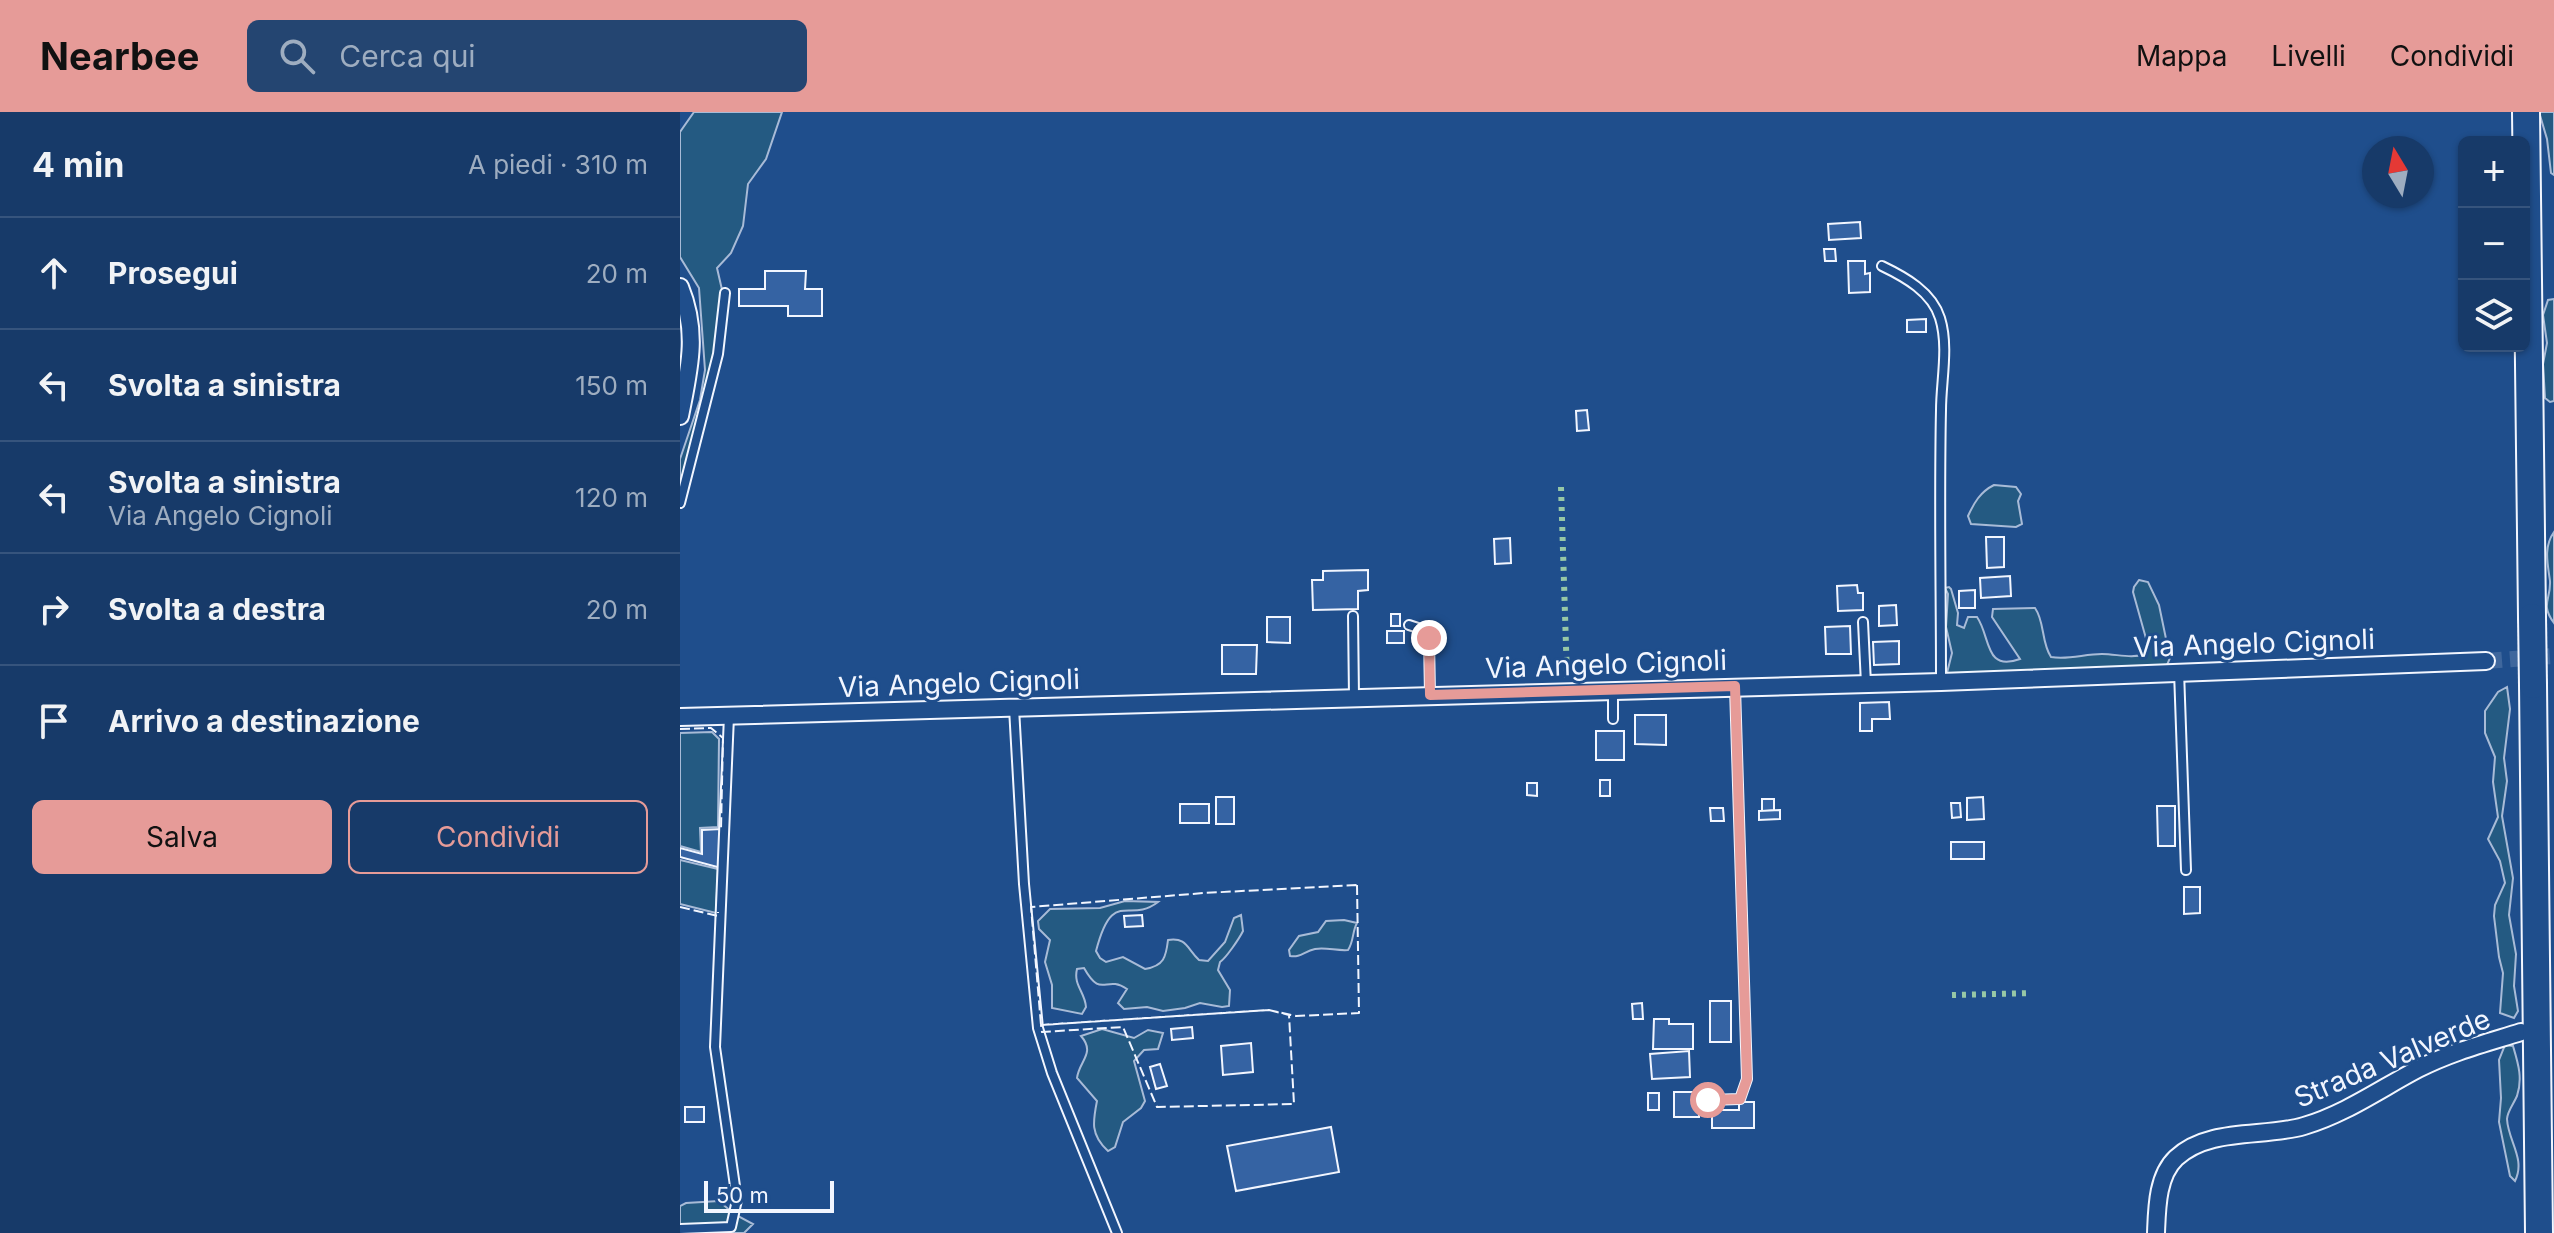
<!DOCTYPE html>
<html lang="it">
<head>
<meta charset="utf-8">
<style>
	body { margin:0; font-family:Inter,sans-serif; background:#244571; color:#f1f3f6 }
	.controls { position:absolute; right:24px; top:24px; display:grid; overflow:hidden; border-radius:12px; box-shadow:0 2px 6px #0004 }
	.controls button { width:72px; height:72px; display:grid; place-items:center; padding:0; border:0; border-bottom:2px solid #36547d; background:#173a69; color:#f1f3f6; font:40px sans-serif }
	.compass { position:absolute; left:1682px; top:24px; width:72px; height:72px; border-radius:50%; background:#173a69; box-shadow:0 2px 6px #0004; rotate:350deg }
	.scale { position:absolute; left:24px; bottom:20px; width:130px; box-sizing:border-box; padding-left:8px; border:4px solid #f2f6ff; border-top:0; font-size:22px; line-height:28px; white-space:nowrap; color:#f2f6ff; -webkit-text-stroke:6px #1f4e8c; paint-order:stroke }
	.stop { position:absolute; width:24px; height:24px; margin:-18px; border:6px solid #e69b98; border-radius:50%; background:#fff }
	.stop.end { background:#e69b98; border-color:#fff; box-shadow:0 2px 8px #0008 }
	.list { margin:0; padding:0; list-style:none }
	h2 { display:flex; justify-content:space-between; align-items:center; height:104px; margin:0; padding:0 32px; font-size:34px }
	h2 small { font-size:26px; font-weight:400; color:#9eadc0 }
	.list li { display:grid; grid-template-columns:52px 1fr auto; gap:24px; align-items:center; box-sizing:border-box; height:112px; padding:0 32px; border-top:2px solid #36547d }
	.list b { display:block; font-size:30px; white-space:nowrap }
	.list p { margin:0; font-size:26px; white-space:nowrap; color:#9eadc0 }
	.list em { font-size:26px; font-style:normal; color:#9eadc0 }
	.actions { display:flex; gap:16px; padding:24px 32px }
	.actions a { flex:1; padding:18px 0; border:2px solid #e69b98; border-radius:12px; text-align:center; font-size:28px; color:#e69b98 }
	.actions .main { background:#e69b98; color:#111 }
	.icon { flex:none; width:44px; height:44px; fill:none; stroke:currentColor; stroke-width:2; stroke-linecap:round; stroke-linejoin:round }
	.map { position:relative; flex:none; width:1874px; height:1121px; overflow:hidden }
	header { display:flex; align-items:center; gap:48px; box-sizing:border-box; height:112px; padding:0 40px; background:#e69b98; color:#111 }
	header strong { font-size:38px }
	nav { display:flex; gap:44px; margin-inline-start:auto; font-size:28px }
	.search { width:560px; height:72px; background:#244571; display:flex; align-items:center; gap:20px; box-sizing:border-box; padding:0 28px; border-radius:12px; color:#9eadc0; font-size:30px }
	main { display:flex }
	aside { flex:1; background:#173a69 }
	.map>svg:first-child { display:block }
	.green { fill:#245a82; stroke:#a8bbd7; stroke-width:2 }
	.building { fill:#3563a3; stroke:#f2f6ff; stroke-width:2 }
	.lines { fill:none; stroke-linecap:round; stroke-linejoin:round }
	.minor-tunnel { stroke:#3f679d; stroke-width:16; stroke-dasharray:16 8; stroke-linecap:butt }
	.service-casing { stroke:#f2f6ff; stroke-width:12 }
	.minor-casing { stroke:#f2f6ff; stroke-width:20 }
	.trunk-casing { stroke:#f2f6ff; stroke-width:30 }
	.service { stroke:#1f4e8c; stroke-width:8 }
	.minor { stroke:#1f4e8c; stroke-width:16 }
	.trunk { stroke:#1f4e8c; stroke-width:26 }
	.trunk-bridge-casing { stroke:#f2f6ff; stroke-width:30; stroke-linecap:butt }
	.trunk-bridge { stroke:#1f4e8c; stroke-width:26 }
	.hedge { stroke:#97c8a6; stroke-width:6; stroke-dasharray:4 6; stroke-linecap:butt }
	.fence { stroke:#f2f6ff; stroke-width:2; stroke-dasharray:10 4; stroke-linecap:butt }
	.route { stroke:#e69b98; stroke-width:10 }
	.labels { text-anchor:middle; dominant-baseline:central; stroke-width:6; stroke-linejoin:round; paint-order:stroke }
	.street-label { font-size:28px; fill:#f2f6ff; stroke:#1f4e8c }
</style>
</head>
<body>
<header>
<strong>Nearbee</strong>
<div class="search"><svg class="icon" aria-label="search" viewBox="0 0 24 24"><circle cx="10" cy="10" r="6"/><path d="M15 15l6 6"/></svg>Cerca qui</div>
<nav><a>Mappa</a><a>Livelli</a><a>Condividi</a></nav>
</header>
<main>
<aside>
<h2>4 min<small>A piedi · 310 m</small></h2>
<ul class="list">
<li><svg class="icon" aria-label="ahead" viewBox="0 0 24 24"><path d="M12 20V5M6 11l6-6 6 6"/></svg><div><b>Prosegui</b></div><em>20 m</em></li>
<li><svg class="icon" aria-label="left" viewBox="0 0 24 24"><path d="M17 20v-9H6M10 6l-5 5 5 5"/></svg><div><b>Svolta a sinistra</b></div><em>150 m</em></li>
<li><svg class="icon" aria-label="left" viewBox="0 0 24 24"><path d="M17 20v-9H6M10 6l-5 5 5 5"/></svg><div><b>Svolta a sinistra</b><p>Via Angelo Cignoli</p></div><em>120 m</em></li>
<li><svg class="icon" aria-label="right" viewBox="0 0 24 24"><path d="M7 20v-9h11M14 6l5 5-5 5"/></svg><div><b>Svolta a destra</b></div><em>20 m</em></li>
<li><svg class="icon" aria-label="arrive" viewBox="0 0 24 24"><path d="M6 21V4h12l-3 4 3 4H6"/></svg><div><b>Arrivo a destinazione</b></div></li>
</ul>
<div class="actions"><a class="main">Salva</a><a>Condividi</a></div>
</aside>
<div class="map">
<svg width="1874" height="1121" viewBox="0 0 1874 1121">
	<rect width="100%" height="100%" fill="#1f4e8c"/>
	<path class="green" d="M 14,0 L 102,0 L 86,47 L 68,72 L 63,114 L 51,141 L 37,156 L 43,182 L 38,204 L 37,238 L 0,388 L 0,347 L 20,288 L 25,258 L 19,176 L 0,145 L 0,20 Z
		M 1859,0 L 1874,0 L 1874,63 L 1871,61 L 1867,27 Z
		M 1874,187 L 1874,289 L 1870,290 L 1865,286 L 1863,252 L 1867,231 L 1863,203 L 1868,188 Z
		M 1314,373 L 1336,375 L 1341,382 L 1338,389 L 1342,412 L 1336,415 L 1291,412 L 1288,404 C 1294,391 1300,380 1314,373 Z
		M 1874,420 L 1874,511 C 1860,492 1871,488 1870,469 C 1868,453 1863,435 1874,420 Z
		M 1459,468 L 1468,470 L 1479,493 L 1490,546 L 1487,553 L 1270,564 L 1267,561 L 1272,541 L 1266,515 L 1268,482 L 1265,476 L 1269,475 L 1271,477 L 1278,501 L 1277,513 L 1284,516 L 1288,505 L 1297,505 C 1311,525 1304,560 1340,547 L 1312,505 L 1313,497 L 1355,496 C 1365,510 1361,530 1371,545 C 1389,548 1404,542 1422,542 C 1437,542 1451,547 1466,542 L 1467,530 L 1453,480 L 1454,475 Z
		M 1827,575 L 1830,597 L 1824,646 L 1827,669 L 1822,704 L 1833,766 L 1829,803 L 1836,842 L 1834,874 L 1838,899 L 1834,906 L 1820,901 L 1823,861 L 1819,845 L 1814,804 L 1815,793 L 1825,771 L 1820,749 L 1808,727 L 1818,705 L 1813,670 L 1815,645 L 1805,621 L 1805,599 L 1818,580 Z
		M 32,620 L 39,627 L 38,715 L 20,716 L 21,740 L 0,734 L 0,621 Z
		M 0,748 L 38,757 L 36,801 L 0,792 Z
		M 445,789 L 478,790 C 448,813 433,774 416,839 L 420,846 L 426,850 L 443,845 L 465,857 C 484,854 486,845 488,828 C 507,825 507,837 519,848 L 528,849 L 545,830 L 554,806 L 561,803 L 563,819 C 559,827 546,846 540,850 L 538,858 L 550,878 L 549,894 L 542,895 L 520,891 L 505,896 L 483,899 L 467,895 L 444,897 L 438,891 L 447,877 C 425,862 422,888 404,856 L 397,857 C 393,873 405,880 406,895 L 402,902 L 372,896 L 372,873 L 365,850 L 370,828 L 359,817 L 358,809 L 370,797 L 420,796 Z
		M 664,808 L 677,811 C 672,820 674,829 668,838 C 657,839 646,835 635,837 C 624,839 621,846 610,844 L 609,838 L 619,824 L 638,820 L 646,809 Z
		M 422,917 L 454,926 L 468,918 L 483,921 L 478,937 L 464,938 L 454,949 L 465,989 L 461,996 L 443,1010 L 435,1035 L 428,1039 C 410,1023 413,1009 417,989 L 397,966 C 399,949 416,941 401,924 Z
		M 1825,933 L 1833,934 C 1838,951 1843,966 1837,984 C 1834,991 1827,1000 1827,1007 C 1828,1029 1846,1047 1835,1069 L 1830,1064 L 1819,1010 L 1821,986 L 1819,948 Z
		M 39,1089 L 54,1102 L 73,1112 L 64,1121 L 0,1121 L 0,1094 L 6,1091 Z"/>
	<path class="building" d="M 1180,110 L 1181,126 L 1149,128 L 1148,112 Z
		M 1144,137 L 1155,137 L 1156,149 L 1145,149 Z
		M 1168,149 L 1185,149 L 1185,162 L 1190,161 L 1190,180 L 1169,181 Z
		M 85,159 L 126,159 L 125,177 L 142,177 L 142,204 L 108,204 L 108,194 L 59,194 L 59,177 L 85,177 Z
		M 1246,207 L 1246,220 L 1227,220 L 1227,208 Z
		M 907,298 L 909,318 L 897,319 L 896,299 Z
		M 1306,425 L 1324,425 L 1324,455 L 1307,456 Z
		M 830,426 L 831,451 L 815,452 L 814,427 Z
		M 688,458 L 688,478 L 678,479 L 678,497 L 633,498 L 632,468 L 643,468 L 643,459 Z
		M 1330,464 L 1331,484 L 1301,486 L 1300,466 Z
		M 1177,473 L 1178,481 L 1183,481 L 1183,498 L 1158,499 L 1157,474 Z
		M 1295,478 L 1295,496 L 1279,496 L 1279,479 Z
		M 1216,493 L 1217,513 L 1199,514 L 1199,494 Z
		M 711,502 L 720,502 L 720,514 L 711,514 Z
		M 587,505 L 610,505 L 610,531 L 587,530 Z
		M 1170,514 L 1171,542 L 1146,542 L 1145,515 Z
		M 707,519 L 724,519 L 724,531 L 707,531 Z
		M 1219,529 L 1219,552 L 1194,553 L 1193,530 Z
		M 542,533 L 577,533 L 576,562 L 542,562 Z
		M 1209,590 L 1210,607 L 1192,607 L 1192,619 L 1180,619 L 1180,591 Z
		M 955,603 L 986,603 L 986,633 L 955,632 Z
		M 916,619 L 944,619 L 944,648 L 916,648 Z
		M 920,668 L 930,668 L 930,684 L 920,684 Z
		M 847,671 L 857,671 L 857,684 L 847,683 Z
		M 536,685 L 554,685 L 554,712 L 536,712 Z
		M 1303,685 L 1304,707 L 1287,708 L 1287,686 Z
		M 1082,687 L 1094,687 L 1094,698 L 1082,699 Z
		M 1271,691 L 1280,691 L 1281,705 L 1272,706 Z
		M 500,692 L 529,692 L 529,711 L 500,711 Z
		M 1477,694 L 1495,694 L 1495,734 L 1478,734 Z
		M 1030,696 L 1043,696 L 1044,709 L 1031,709 Z
		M 1100,698 L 1100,707 L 1079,708 L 1079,699 Z
		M 41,717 L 41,756 L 0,745 L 0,736 L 22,742 L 22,718 Z
		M 1271,730 L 1304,730 L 1304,747 L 1271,747 Z
		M 1504,775 L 1520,775 L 1520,801 L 1504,802 Z
		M 462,803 L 463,814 L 445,815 L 444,804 Z
		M 1030,889 L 1051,889 L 1051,930 L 1030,930 Z
		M 962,891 L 963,907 L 953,907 L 952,892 Z
		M 974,907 L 989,907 L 989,912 L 1013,912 L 1013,937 L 973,937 Z
		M 512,915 L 513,926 L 492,928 L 491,917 Z
		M 571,931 L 573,960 L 543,963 L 541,934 Z
		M 1009,939 L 1010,965 L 972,967 L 970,942 Z
		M 480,952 L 487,974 L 476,977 L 470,955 Z
		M 994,980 L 1020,980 L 1019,1005 L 994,1005 Z
		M 968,981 L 979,981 L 979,998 L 968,998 Z
		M 1059,990 L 1074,990 L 1074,1016 L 1032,1016 L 1032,998 L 1059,998 Z
		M 5,995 L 24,995 L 24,1010 L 5,1010 Z
		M 651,1015 L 659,1060 L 556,1079 L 547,1034 Z"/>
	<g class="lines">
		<path class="minor-tunnel" d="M 1806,549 L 1874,544"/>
		<g class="service-casing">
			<path id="service" d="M 1202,154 C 1225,165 1252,180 1260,206 C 1269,235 1261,269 1261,298 C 1259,389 1261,479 1261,569
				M 0,391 L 38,242 L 45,181
				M 673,504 L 674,585
				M 1183,510 L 1186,572
				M 729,513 L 744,518 L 749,526 L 750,583
				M 1499,559 L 1506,758
				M 933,580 L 933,607
				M 334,596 L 344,772 L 358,916 L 372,961 L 437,1121
				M 1028,988 L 1060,987 L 1067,967 L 1055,575
				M 0,1117 L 51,1115 L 57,1088 L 35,935 L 49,604"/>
		</g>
		<g class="minor-casing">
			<path id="minor" d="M 0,175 C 19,221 9,258 0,304
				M 0,605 L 1261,570 L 1806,549
				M 1476,1121 C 1477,1097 1477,1064 1496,1046 C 1529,1015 1584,1026 1624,1014 C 1665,1002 1700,977 1738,957 C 1771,940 1806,931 1841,920"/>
		</g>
		<g class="trunk-casing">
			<path id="trunk" d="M 1846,0 L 1852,505
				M 1853,573 L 1859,1121"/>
		</g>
		<use href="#service" class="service"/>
		<use href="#minor" class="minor"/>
		<use href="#trunk" class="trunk"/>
		<g class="trunk-bridge-casing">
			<path id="trunk-bridge" d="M 1852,505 L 1853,573"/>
		</g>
		<use href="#trunk-bridge" class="trunk-bridge"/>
		<path class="hedge" d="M 881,375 L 887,566
			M 1272,883 L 1351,881"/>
		<path class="fence" d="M 0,617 L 31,616 L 43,626 L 41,717
			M 677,773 L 679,901 L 616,904 L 589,898 L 361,913 L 351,795 L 524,781 Z
			M 0,795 L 38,804 L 38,800
			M 589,898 L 609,903 L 614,992 L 477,995 L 443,915 L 362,920 L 361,913 Z"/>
	</g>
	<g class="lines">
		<path class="route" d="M 749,526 L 750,583 L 1055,574 L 1067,967 L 1060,987 L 1028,988"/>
	</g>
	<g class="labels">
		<g class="street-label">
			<text transform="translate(1574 531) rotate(-2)">Via Angelo Cignoli</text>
			<text transform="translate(926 552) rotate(-2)">Via Angelo Cignoli</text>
			<text transform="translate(279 571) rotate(-2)">Via Angelo Cignoli</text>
			<text transform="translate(1712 946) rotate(-23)">Strada Valverde</text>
		</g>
	</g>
</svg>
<div class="controls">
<button>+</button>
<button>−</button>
<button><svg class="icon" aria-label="layers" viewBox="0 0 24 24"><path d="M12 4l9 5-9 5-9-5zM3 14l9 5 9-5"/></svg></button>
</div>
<svg class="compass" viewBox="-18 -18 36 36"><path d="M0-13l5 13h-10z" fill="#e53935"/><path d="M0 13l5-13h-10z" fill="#9eadc0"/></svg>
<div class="scale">50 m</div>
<div class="stop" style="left:1028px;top:988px"></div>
<div class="stop end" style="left:749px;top:526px"></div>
</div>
</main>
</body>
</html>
